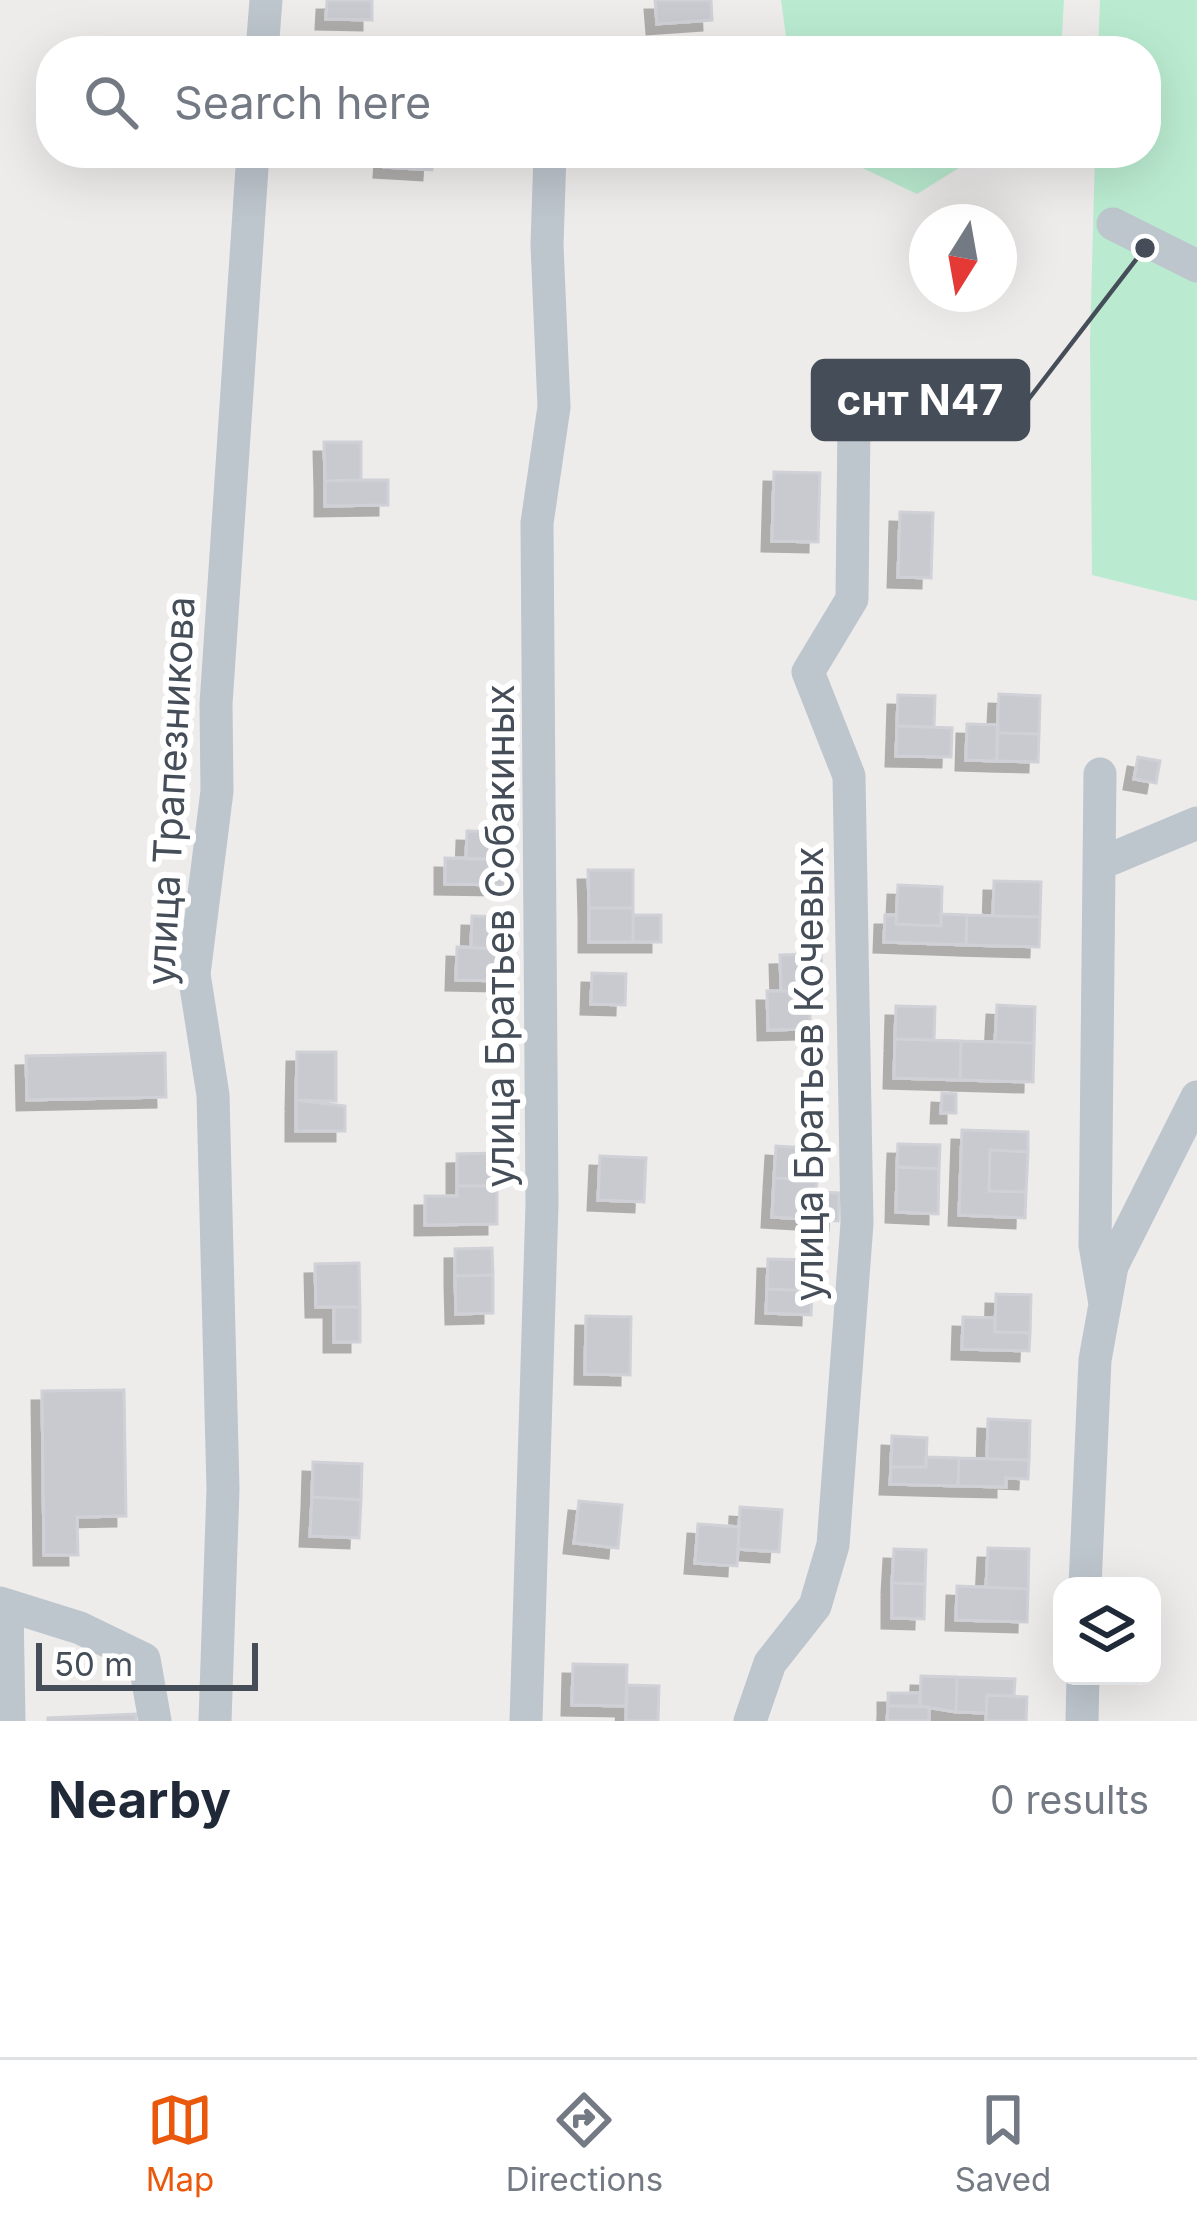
<!DOCTYPE html>
<html lang="en">
<head>
<meta charset="utf-8">
<style>
	body { margin:0; font-family:Inter,sans-serif; background:#f6f6f7; color:#1f2937 }
	.controls { position:absolute; right:36px; bottom:36px; display:grid; overflow:hidden; border-radius:24px; box-shadow:0 12px 48px #0002 }
	.controls button { width:108px; height:108px; display:grid; place-items:center; padding:0; border:0; border-bottom:3px solid #e0e1e3; background:#fff; color:#1f2937; font:60px sans-serif }
	.compass { position:absolute; left:909px; top:204px; width:108px; height:108px; border-radius:50%; background:#fff; box-shadow:0 12px 48px #0002; rotate:191deg }
	.scale { position:absolute; left:36px; bottom:30px; width:222px; box-sizing:border-box; padding-left:12px; border:6px solid #454e58; border-top:0; font-size:33px; line-height:42px; white-space:nowrap; color:#454e58; -webkit-text-stroke:9px #fff; paint-order:stroke }
	.list { margin:0; padding:0; list-style:none }
	h2 { display:flex; justify-content:space-between; align-items:center; height:156px; margin:0; padding:0 48px; font-size:51px }
	h2 small { font-size:39px; font-weight:400; color:#747a83 }
	.icon { flex:none; width:66px; height:66px; fill:none; stroke:currentColor; stroke-width:2; stroke-linecap:round; stroke-linejoin:round }
	.map { position:relative; flex:none; width:1197px; height:1721px; overflow:hidden }
	.search { position:absolute; background:#fff; box-shadow:0 12px 48px #0002; left:36px; right:36px; top:36px; height:132px; display:flex; align-items:center; gap:30px; box-sizing:border-box; padding:0 42px; border-radius:48px; color:#747a83; font-size:45px }
	.sheet { height:336px; background:#fff }
	nav { display:flex; justify-content:space-around; align-items:center; box-sizing:border-box; height:168px; border-top:3px solid #e0e1e3; background:#fff; font-size:33px; color:#747a83 }
	nav a { display:grid; justify-items:center; gap:6px }
	nav .on { color:#ea580c }
	.map>svg:first-child { display:block }
	.green { fill:#baebd0 }
	.building { fill:#c8cad0; stroke:#cfd1d7; stroke-width:3; filter:url(#shadow) }
	.lines { fill:none; stroke-linecap:round; stroke-linejoin:round }
	.minor { stroke:#bdc5cd; stroke-width:33 }
	.labels { text-anchor:middle; dominant-baseline:central; stroke-width:12; stroke-linejoin:round; paint-order:stroke }
	.street-label { font-size:39px; fill:#454e58; stroke:#fff }
	.leader { fill:none; stroke:#454e58; stroke-width:4.5 }
	.callout-dot { fill:#454e58; stroke:#fff; stroke-width:4.5 }
	.callout { fill:#454e58; stroke:#454e58; stroke-width:4.5 }
	.callout-label { font-size:42px; text-anchor:middle; font-weight:bold; fill:#fff }
</style>
</head>
<body>
<div class="map">
<svg width="1197" height="1721" viewBox="0 0 1197 1721">
	<defs>
		<filter id="shadow"><feDropShadow dx="-10" dy="10" stdDeviation="0" flood-color="#0004"/></filter>
	</defs>
	<rect width="100%" height="100%" fill="#eeebeb"/>
	<path class="green" d="M 781,0 L 1064,0 L 1061,51 L 788,51 Z
		M 1100,0 L 1197,0 L 1197,601 L 1092,575 L 1090,343 L 1095,153 L 1146,153 L 1146,51 L 1098,51 Z
		M 831,153 L 983,153 L 917,194 Z"/>
	<path class="building" d="M 327,0 L 372,0 L 372,20 L 326,19 Z
		M 655,0 L 711,0 L 712,20 L 657,24 Z
		M 385,153 L 433,153 L 432,170 L 384,167 Z
		M 324,442 L 361,442 L 361,480 L 325,481 Z
		M 774,472 L 820,473 L 818,542 L 772,541 Z
		M 361,480 L 388,480 L 388,505 L 325,506 L 325,481 Z
		M 900,512 L 933,513 L 931,578 L 898,577 Z
		M 999,694 L 1040,696 L 1039,734 L 997,733 Z
		M 898,695 L 935,696 L 934,727 L 897,726 Z
		M 967,724 L 998,725 L 997,761 L 966,760 Z
		M 897,726 L 952,728 L 951,757 L 896,756 Z
		M 997,733 L 1039,734 L 1038,762 L 997,761 Z
		M 1138,757 L 1160,761 L 1156,783 L 1134,779 Z
		M 467,831 L 504,832 L 504,859 L 466,859 Z
		M 445,858 L 504,859 L 503,885 L 445,884 Z
		M 588,870 L 633,870 L 633,908 L 589,908 Z
		M 994,881 L 1041,882 L 1040,917 L 993,916 Z
		M 898,885 L 942,887 L 941,926 L 896,924 Z
		M 589,908 L 633,908 L 633,942 L 589,942 Z
		M 941,914 L 967,915 L 966,945 L 884,942 L 885,915 L 897,915 L 896,924 L 941,926 Z
		M 633,915 L 661,915 L 661,942 L 633,942 Z
		M 967,915 L 1040,917 L 1039,947 L 966,945 Z
		M 472,916 L 505,917 L 505,949 L 471,948 Z
		M 457,947 L 505,949 L 504,981 L 456,980 Z
		M 821,954 L 822,990 L 781,991 L 780,955 Z
		M 592,973 L 626,974 L 625,1005 L 591,1004 Z
		M 767,991 L 810,991 L 810,1029 L 768,1030 Z
		M 997,1005 L 1035,1007 L 1034,1043 L 995,1042 Z
		M 896,1006 L 935,1007 L 934,1040 L 895,1039 Z
		M 895,1039 L 961,1041 L 960,1080 L 894,1078 Z
		M 961,1041 L 1034,1043 L 1033,1082 L 960,1080 Z
		M 297,1052 L 336,1052 L 336,1101 L 296,1100 Z
		M 165,1053 L 166,1097 L 27,1100 L 26,1056 Z
		M 942,1093 L 956,1094 L 956,1113 L 941,1113 Z
		M 296,1100 L 345,1106 L 345,1131 L 296,1131 Z
		M 962,1130 L 1028,1132 L 1028,1152 L 990,1150 L 989,1191 L 1026,1192 L 1025,1218 L 959,1215 Z
		M 898,1144 L 940,1145 L 939,1169 L 897,1167 Z
		M 776,1146 L 819,1149 L 817,1180 L 774,1178 Z
		M 990,1150 L 1028,1152 L 1026,1192 L 989,1191 Z
		M 497,1153 L 497,1186 L 457,1186 L 457,1154 Z
		M 600,1156 L 646,1158 L 644,1202 L 598,1200 Z
		M 897,1167 L 939,1169 L 938,1214 L 896,1212 Z
		M 774,1178 L 817,1180 L 816,1192 L 839,1193 L 838,1221 L 772,1217 Z
		M 457,1186 L 497,1186 L 497,1224 L 425,1225 L 425,1196 L 457,1196 Z
		M 492,1248 L 493,1275 L 455,1276 L 455,1249 Z
		M 768,1259 L 813,1260 L 812,1291 L 767,1289 Z
		M 359,1263 L 360,1307 L 316,1307 L 315,1264 Z
		M 493,1275 L 493,1313 L 456,1314 L 455,1276 Z
		M 767,1289 L 812,1291 L 811,1315 L 766,1313 Z
		M 996,1294 L 1031,1295 L 1030,1333 L 995,1332 Z
		M 334,1307 L 360,1307 L 360,1342 L 334,1342 Z
		M 586,1316 L 631,1317 L 630,1375 L 585,1374 Z
		M 963,1317 L 995,1318 L 995,1332 L 1030,1333 L 1029,1351 L 962,1349 Z
		M 124,1390 L 126,1516 L 77,1517 L 78,1555 L 44,1555 L 42,1391 Z
		M 988,1419 L 1030,1421 L 1029,1460 L 987,1459 Z
		M 892,1436 L 927,1438 L 926,1467 L 891,1467 Z
		M 926,1457 L 959,1458 L 958,1486 L 890,1484 L 891,1467 L 926,1467 Z
		M 959,1458 L 1029,1460 L 1028,1479 L 1006,1478 L 1006,1487 L 958,1486 Z
		M 313,1462 L 362,1464 L 361,1500 L 312,1497 Z
		M 312,1497 L 361,1500 L 359,1538 L 310,1536 Z
		M 579,1501 L 622,1505 L 618,1548 L 574,1543 Z
		M 740,1507 L 782,1510 L 779,1552 L 738,1549 Z
		M 698,1524 L 739,1527 L 737,1566 L 695,1563 Z
		M 988,1548 L 1029,1549 L 1028,1589 L 986,1587 Z
		M 894,1549 L 926,1550 L 925,1584 L 892,1583 Z
		M 892,1583 L 925,1584 L 924,1619 L 892,1618 Z
		M 957,1586 L 1028,1589 L 1027,1622 L 956,1620 Z
		M 573,1664 L 627,1665 L 626,1706 L 572,1705 Z
		M 921,1676 L 957,1677 L 956,1712 L 920,1706 Z
		M 957,1677 L 1015,1679 L 1014,1696 L 987,1695 L 986,1713 L 956,1712 Z
		M 627,1685 L 659,1686 L 658,1721 L 626,1721 Z
		M 888,1693 L 920,1693 L 920,1706 L 888,1706 Z
		M 987,1695 L 1027,1697 L 1026,1721 L 986,1721 Z
		M 888,1706 L 929,1707 L 929,1721 L 887,1721 Z
		M 136,1714 L 136,1721 L 48,1721 L 48,1718 Z"/>
	<g class="lines">
		<path class="minor" d="M 262,51 L 266,0
			M 1113,224 L 1197,266
			M 1100,774 L 1095,1245 L 1105,1304
			M 1099,864 L 1197,823
			M 1085,1586 L 1095,1360 L 1112,1266 L 1197,1097
			M 0,1603 L 80,1628 L 144,1659 L 155,1721
			M 7,1605 L 9,1721
			M 215,1721 L 223,1489 L 213,1095 L 194,974 L 217,791 L 216,704 L 253,153
			M 526,1721 L 542,1204 L 537,523 L 554,407 L 547,245 L 550,153
			M 750,1721 L 770,1663 L 815,1606 L 833,1545 L 857,1223 L 849,776 L 808,672 L 852,599 L 854,424
			M 1082,1721 L 1083,1676"/>
	</g>
	<g class="labels">
		<g class="street-label">
			<text transform="translate(170 791) rotate(-87)">улица Трапезникова</text>
			<text transform="translate(499 936) rotate(-90)">улица Братьев Собакиных</text>
			<text transform="translate(808 1074) rotate(-90)">улица Братьев Кочевых</text>
		</g>
	</g>
	<path class="leader" d="M1145 248L1028 400"/>
	<circle class="callout-dot" cx="1145" cy="248" r="12"/>
	<rect class="callout" x="813" y="361" width="215" height="78" rx="12"/>
	<g class="callout-label">
		<text x="920" y="415">снт N47</text>
	</g>
</svg>
<div class="controls">
<button><svg class="icon" aria-label="layers" viewBox="0 0 24 24"><path d="M12 4l9 5-9 5-9-5zM3 14l9 5 9-5"/></svg></button>
</div>
<svg class="compass" viewBox="-18 -18 36 36"><path d="M0-13l5 13h-10z" fill="#e53935"/><path d="M0 13l5-13h-10z" fill="#747a83"/></svg>
<div class="scale">50 m</div>
<div class="search"><svg class="icon" aria-label="search" viewBox="0 0 24 24"><circle cx="10" cy="10" r="6"/><path d="M15 15l6 6"/></svg>Search here</div>
</div>
<section class="sheet">
<h2>Nearby<small>0 results</small></h2>
<ul class="list">
</ul>
</section>
<nav>
<a class="on"><svg class="icon" aria-label="map" viewBox="0 0 24 24"><path d="M3 6l6-2 6 2 6-2v14l-6 2-6-2-6 2zM9 4v14M15 6v14"/></svg>Map</a>
<a><svg class="icon" aria-label="directions" viewBox="0 0 24 24"><path d="M12 3l9 9-9 9-9-9zM9 14v-3h6M13 9l2 2-2 2"/></svg>Directions</a>
<a><svg class="icon" aria-label="saved" viewBox="0 0 24 24"><path d="M7 4h10v16l-5-4-5 4z"/></svg>Saved</a>
</nav>
</body>
</html>
